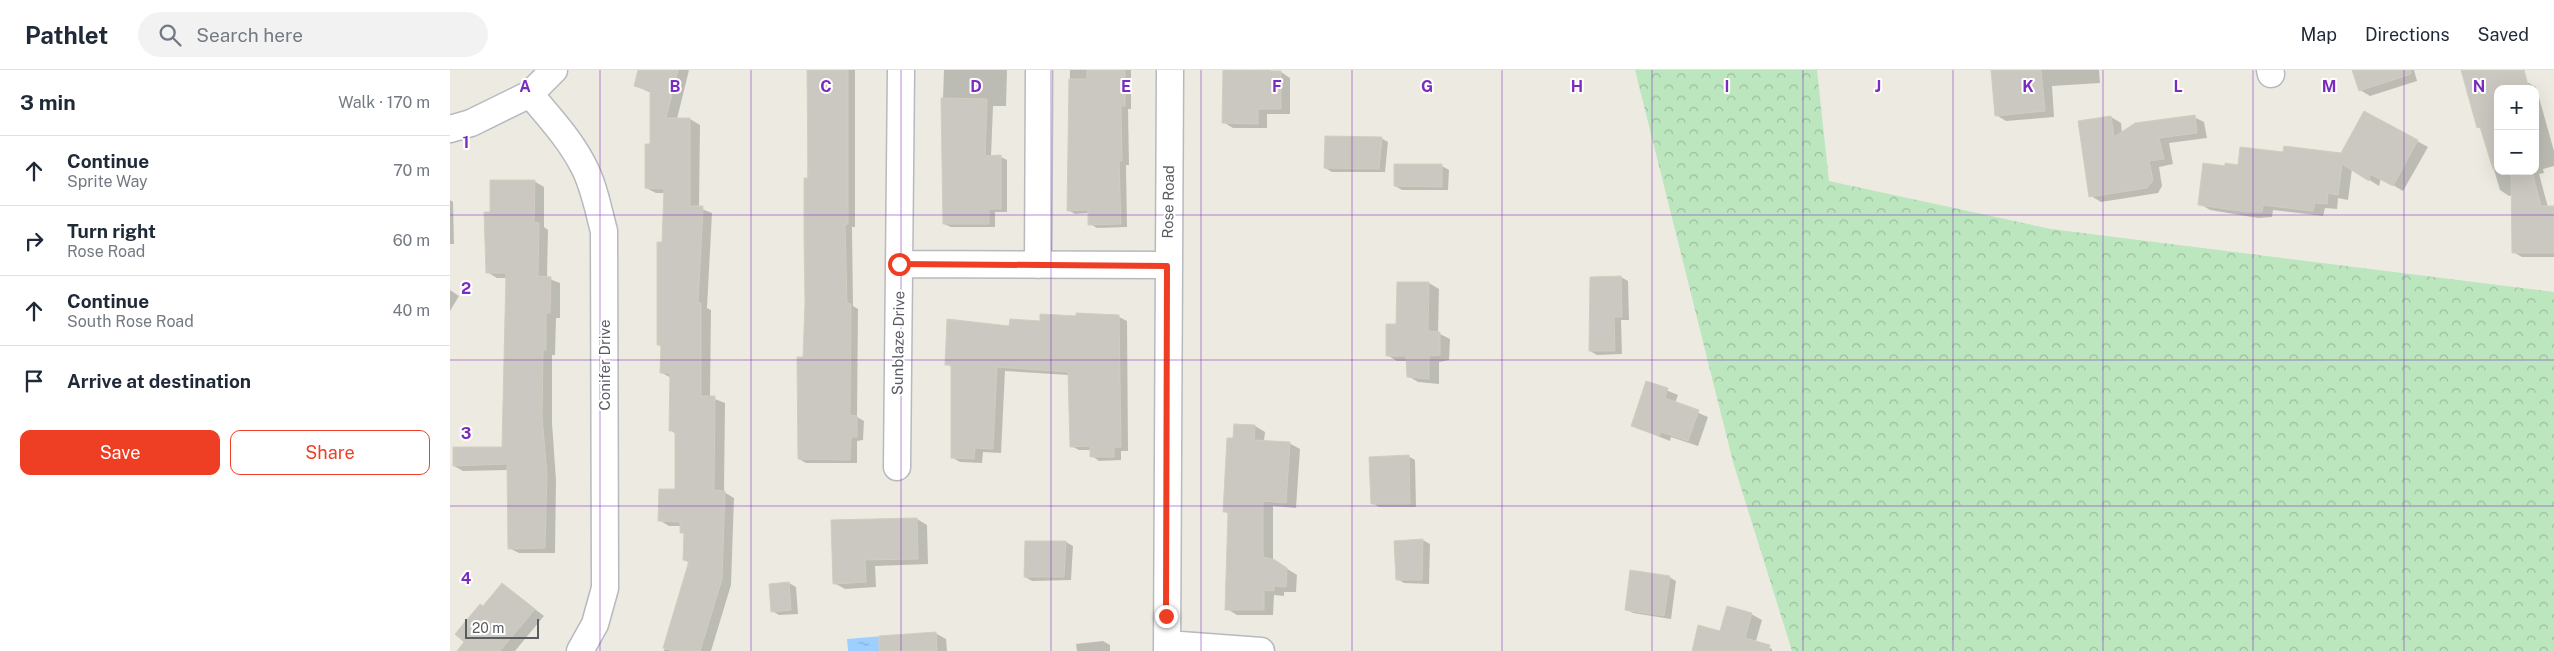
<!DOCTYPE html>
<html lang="en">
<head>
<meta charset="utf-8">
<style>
	body { margin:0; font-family:"Public Sans",sans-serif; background:#f2f2f3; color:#1f2937 }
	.controls { position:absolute; right:15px; top:15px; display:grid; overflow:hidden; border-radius:10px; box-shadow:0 5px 20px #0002 }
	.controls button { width:45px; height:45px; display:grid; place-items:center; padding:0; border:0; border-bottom:1px solid #e0e1e3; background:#fff; color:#1f2937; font:25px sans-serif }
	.scale { position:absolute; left:15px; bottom:12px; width:74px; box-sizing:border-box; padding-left:5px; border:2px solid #595d62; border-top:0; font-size:14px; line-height:18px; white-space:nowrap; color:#595d62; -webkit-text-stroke:4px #fff; paint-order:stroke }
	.stop { position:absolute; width:15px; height:15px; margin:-11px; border:4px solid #ee3f25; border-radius:50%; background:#fff }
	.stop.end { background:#ee3f25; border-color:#fff; box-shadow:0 1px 5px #0008 }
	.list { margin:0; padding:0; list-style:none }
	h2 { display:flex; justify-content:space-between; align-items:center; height:65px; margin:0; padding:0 20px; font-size:21px }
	h2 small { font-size:16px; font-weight:400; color:#747a83 }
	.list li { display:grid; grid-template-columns:32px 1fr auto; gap:15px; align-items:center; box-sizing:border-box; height:70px; padding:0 20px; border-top:1px solid #e0e1e3 }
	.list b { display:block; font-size:19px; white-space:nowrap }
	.list p { margin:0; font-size:16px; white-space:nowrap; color:#747a83 }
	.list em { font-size:16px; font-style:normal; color:#747a83 }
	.actions { display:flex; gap:10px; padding:15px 20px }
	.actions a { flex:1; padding:11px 0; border:1px solid #ee3f25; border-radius:10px; text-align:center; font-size:18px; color:#ee3f25 }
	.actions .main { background:#ee3f25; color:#fff }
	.icon { flex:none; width:28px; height:28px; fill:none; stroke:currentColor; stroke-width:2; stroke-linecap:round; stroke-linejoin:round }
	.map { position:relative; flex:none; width:2104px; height:581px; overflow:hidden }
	header { display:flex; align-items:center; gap:30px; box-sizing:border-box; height:70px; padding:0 25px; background:#fff; border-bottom:1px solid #e0e1e3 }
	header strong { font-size:24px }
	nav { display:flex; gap:28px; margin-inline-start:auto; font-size:18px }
	.search { width:350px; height:45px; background:#f2f2f3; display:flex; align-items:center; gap:12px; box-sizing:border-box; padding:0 18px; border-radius:28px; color:#747a83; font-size:19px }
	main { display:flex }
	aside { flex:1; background:#fff }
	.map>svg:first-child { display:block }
	.forest { fill:url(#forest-crowns) }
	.water { fill:url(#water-ripples) }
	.shadow { fill:#0003; fill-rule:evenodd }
	.building { fill:#cac8c0; stroke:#d2cdbf }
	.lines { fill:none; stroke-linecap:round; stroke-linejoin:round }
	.minor-casing { stroke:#b6b9be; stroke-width:29 }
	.minor { stroke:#fff; stroke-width:26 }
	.route { stroke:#ee3f25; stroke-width:6 }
	.grid { fill:none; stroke:#7b2cbf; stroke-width:1; stroke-opacity:0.55 }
	.labels { text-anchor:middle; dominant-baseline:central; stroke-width:4; stroke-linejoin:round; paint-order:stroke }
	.street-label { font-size:15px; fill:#595d62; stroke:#fff }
	.grid-label { font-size:16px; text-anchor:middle; font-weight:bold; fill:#7b2cbf; stroke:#fff; stroke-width:4; stroke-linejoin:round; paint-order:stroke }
</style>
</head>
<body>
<header>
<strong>Pathlet</strong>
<div class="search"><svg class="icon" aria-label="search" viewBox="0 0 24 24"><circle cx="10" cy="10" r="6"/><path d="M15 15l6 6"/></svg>Search here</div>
<nav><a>Map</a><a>Directions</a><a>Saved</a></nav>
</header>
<main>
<aside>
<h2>3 min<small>Walk · 170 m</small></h2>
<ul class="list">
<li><svg class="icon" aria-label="ahead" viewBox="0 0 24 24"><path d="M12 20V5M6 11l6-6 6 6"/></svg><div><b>Continue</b><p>Sprite Way</p></div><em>70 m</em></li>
<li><svg class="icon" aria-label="right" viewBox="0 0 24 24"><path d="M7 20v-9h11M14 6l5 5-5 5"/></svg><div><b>Turn right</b><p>Rose Road</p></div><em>60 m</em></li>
<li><svg class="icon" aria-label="ahead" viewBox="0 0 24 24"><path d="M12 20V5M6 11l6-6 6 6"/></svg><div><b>Continue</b><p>South Rose Road</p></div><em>40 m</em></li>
<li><svg class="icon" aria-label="arrive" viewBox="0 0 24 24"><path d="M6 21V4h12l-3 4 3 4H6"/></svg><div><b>Arrive at destination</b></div></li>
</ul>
<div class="actions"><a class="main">Save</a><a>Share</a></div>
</aside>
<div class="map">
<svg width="2104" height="581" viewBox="0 0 2104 581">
	<defs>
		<pattern id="forest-crowns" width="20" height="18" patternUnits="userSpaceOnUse" patternTransform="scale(1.25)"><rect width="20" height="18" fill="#bce6be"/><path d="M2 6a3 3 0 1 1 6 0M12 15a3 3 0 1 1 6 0" fill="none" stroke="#9cbe9e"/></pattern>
		<pattern id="water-ripples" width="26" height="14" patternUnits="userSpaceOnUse" patternTransform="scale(1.25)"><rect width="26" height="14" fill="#9ed0ff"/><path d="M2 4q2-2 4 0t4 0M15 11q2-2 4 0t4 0" fill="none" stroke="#84acd2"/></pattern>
	</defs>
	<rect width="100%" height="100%" fill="#edebe1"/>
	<path class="forest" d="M 1185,0 L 1367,0 L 1379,111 L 1601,159 L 2104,222 L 2104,581 L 1342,581 L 1283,392 Z"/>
	<path class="water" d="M 433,566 L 434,581 L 398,581 L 397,569 Z"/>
	<path class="shadow" d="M 189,0 L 239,0 L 227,49 L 240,49 L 250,55 L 249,138 L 262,143 L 257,238 L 261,240 L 260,327 L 275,333 L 274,422 L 284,428 L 281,515 L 261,581 L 214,581 L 240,493 L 234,490 L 235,464 L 231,462 L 231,456 L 219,456 L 209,450 L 226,420 L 226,364 L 220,360 L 221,308 L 212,303 L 212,277 L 208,275 L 215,123 L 206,123 L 196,118 L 201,76 L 202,23 L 185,16 Z
		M 359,0 L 405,0 L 405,157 L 402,157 L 403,236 L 408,239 L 407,347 L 414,351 L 413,370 L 407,371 L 407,393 L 356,393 L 349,389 L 355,289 Z
		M 494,0 L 557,0 L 556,36 L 543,36 L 541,87 L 551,87 L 557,90 L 557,142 L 545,142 L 545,157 L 501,157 L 494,154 L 492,56 Z
		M 620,0 L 681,0 L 681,39 L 678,39 L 679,95 L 676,95 L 677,157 L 647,158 L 640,154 L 639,143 L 625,144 L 618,140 Z
		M 774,0 L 820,0 L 820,2 L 831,2 L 840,8 L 840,44 L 817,44 L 817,58 L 783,58 L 773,52 Z
		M 1542,0 L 1649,0 L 1650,13 L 1602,16 L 1604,47 L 1556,51 L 1546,45 Z
		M 1903,0 L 1964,0 L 1967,11 L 1920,26 L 1910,20 Z
		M 2013,0 L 2072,0 L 2077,12 L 2086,17 L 2104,81 L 2104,96 L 2093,99 L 2094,103 L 2089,104 L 2098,137 L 2104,137 L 2104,187 L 2072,187 L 2063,182 L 2063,125 L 2059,126 L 2050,120 L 2032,59 L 2028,57 ZM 2048,19 L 2085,19 L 2085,101 L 2048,101 Z
		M 1914,42 L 1978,77 L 1953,121 L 1931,108 L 1929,116 L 1902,99 L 1898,130 L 1888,128 L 1887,139 L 1875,138 L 1873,146 L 1823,140 L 1822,147 L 1808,148 L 1760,140 L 1750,134 L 1777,97 L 1834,84 L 1891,84 Z
		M 1661,47 L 1671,53 L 1672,63 L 1744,47 L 1754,52 L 1757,68 L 1719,73 L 1723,94 L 1709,97 L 1712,116 L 1708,123 L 1651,132 L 1641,126 Z
		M 931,68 L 938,72 L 935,102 L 882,102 L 875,98 Z
		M 992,96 L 999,100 L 998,120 L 952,120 L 945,116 Z
		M 84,111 L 94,117 L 94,157 L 98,160 L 97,208 L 110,213 L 110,248 L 106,248 L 105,285 L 102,285 L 102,353 L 106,410 L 105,483 L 69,483 L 59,478 L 58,400 L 13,401 L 4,396 L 53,378 L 57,208 L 47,208 L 37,202 L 41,143 Z
		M 0,130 L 3,132 L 4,174 L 0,174 Z
		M 1171,207 L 1178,211 L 1179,250 L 1171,250 L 1172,284 L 1147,285 L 1140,281 L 1141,209 Z
		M 979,213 L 989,219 L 988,263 L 1000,269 L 999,290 L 989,292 L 989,314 L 968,312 L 958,306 L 958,291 L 947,291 L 937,285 L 947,255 Z
		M 0,220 L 9,226 L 0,241 Z
		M 591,245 L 669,247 L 677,251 L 678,381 L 671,381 L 671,390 L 649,391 L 642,386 L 641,380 L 629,380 L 621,376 L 619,305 L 555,301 L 551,383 L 533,382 L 532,393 L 510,392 L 503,388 L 502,297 L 496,294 L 560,258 L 591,253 Z
		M 1197,312 L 1228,325 L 1225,333 L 1258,347 L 1248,376 L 1221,367 L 1220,371 L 1182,356 Z
		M 805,356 L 815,362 L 814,371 L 839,373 L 850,379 L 846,438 L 823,436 L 823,490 L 847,505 L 846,522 L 834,522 L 834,526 L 824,525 L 823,545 L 787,545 L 777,539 L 779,444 L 774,441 L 784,370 Z
		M 958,386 L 965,390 L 966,437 L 929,437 L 922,433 Z
		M 467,449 L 477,455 L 478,494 L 425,496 L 426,517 L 395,519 L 384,513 Z
		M 973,470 L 980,474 L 979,514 L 954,513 L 947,509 Z
		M 616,472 L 623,476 L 621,510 L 582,511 L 575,507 Z
		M 1219,507 L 1226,511 L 1221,549 L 1183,543 L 1176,539 Z
		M 339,513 L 346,517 L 348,544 L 329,545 L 322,541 Z
		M 53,515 L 94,546 L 65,581 L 8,581 L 16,572 L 34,537 Z
		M 1301,544 L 1312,550 L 1306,571 L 1322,579 L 1322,581 L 1243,581 Z
		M 485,563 L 496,569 L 497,581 L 449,581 Z
		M 653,571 L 660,575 L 660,581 L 627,581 L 626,574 Z"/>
	<path class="building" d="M 188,0 L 228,0 L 216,48 L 240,48 L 240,136 L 253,136 L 248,233 L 251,233 L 251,326 L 265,326 L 264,420 L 275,421 L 272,509 L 250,581 L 224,581 L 213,578 L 239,491 L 233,490 L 234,463 L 230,463 L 230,452 L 208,451 L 209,419 L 225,419 L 225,361 L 219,361 L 220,303 L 210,303 L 211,275 L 207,275 L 207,172 L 212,172 L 214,119 L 195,118 L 195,74 L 200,74 L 200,20 L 184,16 Z
		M 357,0 L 398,0 L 398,154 L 395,154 L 397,233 L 401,234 L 400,345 L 407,346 L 407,367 L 401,367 L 400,390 L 348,389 L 347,287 L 353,287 L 355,233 L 354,168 L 354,108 L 358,108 Z
		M 637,0 L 675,0 L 675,36 L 671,36 L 672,91 L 669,91 L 671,154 L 638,155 L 638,140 L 617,141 L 619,9 L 637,9 Z
		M 773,0 L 831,1 L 831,39 L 808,39 L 808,54 L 772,53 Z
		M 1541,0 L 1591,0 L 1595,41 L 1545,46 Z
		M 1902,0 L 1961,0 L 1961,4 L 1909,21 Z
		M 2011,0 L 2074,0 L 2079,19 L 2048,19 L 2048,98 L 2043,99 L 2030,57 L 2027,58 Z
		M 491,28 L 537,29 L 535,86 L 551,85 L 551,139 L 539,139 L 539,154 L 493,154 Z
		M 1914,41 L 1968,70 L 1943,116 L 1920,104 L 1919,111 L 1892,94 L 1888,125 L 1878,123 L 1877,134 L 1865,133 L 1863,141 L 1813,135 L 1812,142 L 1797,142 L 1748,135 L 1753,93 L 1775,96 L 1775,93 L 1788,95 L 1790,77 L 1833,82 L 1834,76 L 1891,83 Z
		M 1745,45 L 1747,63 L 1709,68 L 1714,89 L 1699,91 L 1703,110 L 1697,118 L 1639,127 L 1628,51 L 1661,46 L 1664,67 L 1685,53 Z
		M 875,66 L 932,67 L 929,99 L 874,98 Z
		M 944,94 L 992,94 L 992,117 L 944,116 Z
		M 2061,101 L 2082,101 L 2091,136 L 2104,136 L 2104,183 L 2062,183 Z
		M 40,110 L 85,110 L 84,152 L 89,153 L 88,206 L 101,207 L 100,243 L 96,243 L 96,280 L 93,280 L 92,347 L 97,404 L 95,478 L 58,479 L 57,394 L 3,396 L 3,377 L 52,377 L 56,203 L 36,203 L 34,142 L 40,142 Z
		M 1171,206 L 1172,247 L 1164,247 L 1165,281 L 1139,281 L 1140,207 Z
		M 947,212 L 979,212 L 978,261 L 990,262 L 990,285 L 979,286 L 979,309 L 957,307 L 956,286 L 936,286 L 936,254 L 946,254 Z
		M 626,243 L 669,245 L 671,377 L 664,377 L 664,387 L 640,387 L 640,376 L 620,377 L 618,302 L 547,297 L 543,379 L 525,378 L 524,389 L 501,388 L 501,295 L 495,295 L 497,249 L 559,256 L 560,249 L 590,251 L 590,244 L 626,246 Z
		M 1196,311 L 1218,318 L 1215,328 L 1249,340 L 1238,371 L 1211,362 L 1209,366 L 1181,356 Z
		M 784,354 L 805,355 L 804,370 L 840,372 L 836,433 L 813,431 L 813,487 L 825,490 L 837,498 L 836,517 L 824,516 L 824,521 L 814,520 L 814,540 L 775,540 L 778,442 L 773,442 L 777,368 L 783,368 Z
		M 959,385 L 960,434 L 921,434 L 919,387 Z
		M 467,448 L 468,489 L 415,490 L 416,512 L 383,514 L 381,450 Z
		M 973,469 L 972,510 L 946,510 L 944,471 Z
		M 575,471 L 616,471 L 614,507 L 574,507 Z
		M 1180,500 L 1220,506 L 1214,546 L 1175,540 Z
		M 339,512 L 341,540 L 321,542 L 319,514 Z
		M 52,513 L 85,539 L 50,581 L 7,581 L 14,572 L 5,564 L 30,534 L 33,536 Z
		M 1277,536 L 1302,543 L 1295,568 L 1320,575 L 1319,581 L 1242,581 L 1248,555 L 1270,561 Z
		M 486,562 L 487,581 L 429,581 L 429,566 Z"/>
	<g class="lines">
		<g class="minor-casing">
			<path id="minor" d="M 1820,0 L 1821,4
				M 80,24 C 99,47 119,68 133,95 C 144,115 148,139 154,161 L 155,518 L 145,554 L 130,581
				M 0,59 L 21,53 L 80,24 L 104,0
				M 449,194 L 717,195
				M 588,195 L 589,0
				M 447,397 L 451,0
				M 717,574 L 811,581
				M 717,581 L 720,0"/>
		</g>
		<use href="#minor" class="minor"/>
	</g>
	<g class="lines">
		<path class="route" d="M 449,194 L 717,196 L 716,546"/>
	</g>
	<path class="grid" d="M 150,0 L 150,581M 301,0 L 301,581M 451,0 L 451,581M 601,0 L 601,581M 751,0 L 751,581M 902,0 L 902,581M 1052,0 L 1052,581M 1202,0 L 1202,581M 1353,0 L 1353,581M 1503,0 L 1503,581M 1653,0 L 1653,581M 1803,0 L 1803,581M 1954,0 L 1954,581M 0,145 L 2104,145M 0,290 L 2104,290M 0,436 L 2104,436"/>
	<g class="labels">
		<g class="street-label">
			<text transform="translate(718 132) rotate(-89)">Rose Road</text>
			<text transform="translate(448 273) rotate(-89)">Sunblaze Drive</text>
			<text transform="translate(154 295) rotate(-90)">Conifer Drive</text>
		</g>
	</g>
	<g class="grid-label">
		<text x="75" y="22">A</text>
		<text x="225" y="22">B</text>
		<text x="376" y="22">C</text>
		<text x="526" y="22">D</text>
		<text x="676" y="22">E</text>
		<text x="827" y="22">F</text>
		<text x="977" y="22">G</text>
		<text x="1127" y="22">H</text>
		<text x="1277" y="22">I</text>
		<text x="1428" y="22">J</text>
		<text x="1578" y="22">K</text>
		<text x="1728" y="22">L</text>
		<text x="1879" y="22">M</text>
		<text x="2029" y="22">N</text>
		<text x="16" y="78">1</text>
		<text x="16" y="224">2</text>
		<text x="16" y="369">3</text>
		<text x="16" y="514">4</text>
	</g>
</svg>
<div class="controls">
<button>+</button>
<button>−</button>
</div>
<div class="scale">20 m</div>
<div class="stop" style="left:449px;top:194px"></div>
<div class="stop end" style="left:716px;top:546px"></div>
</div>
</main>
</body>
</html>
